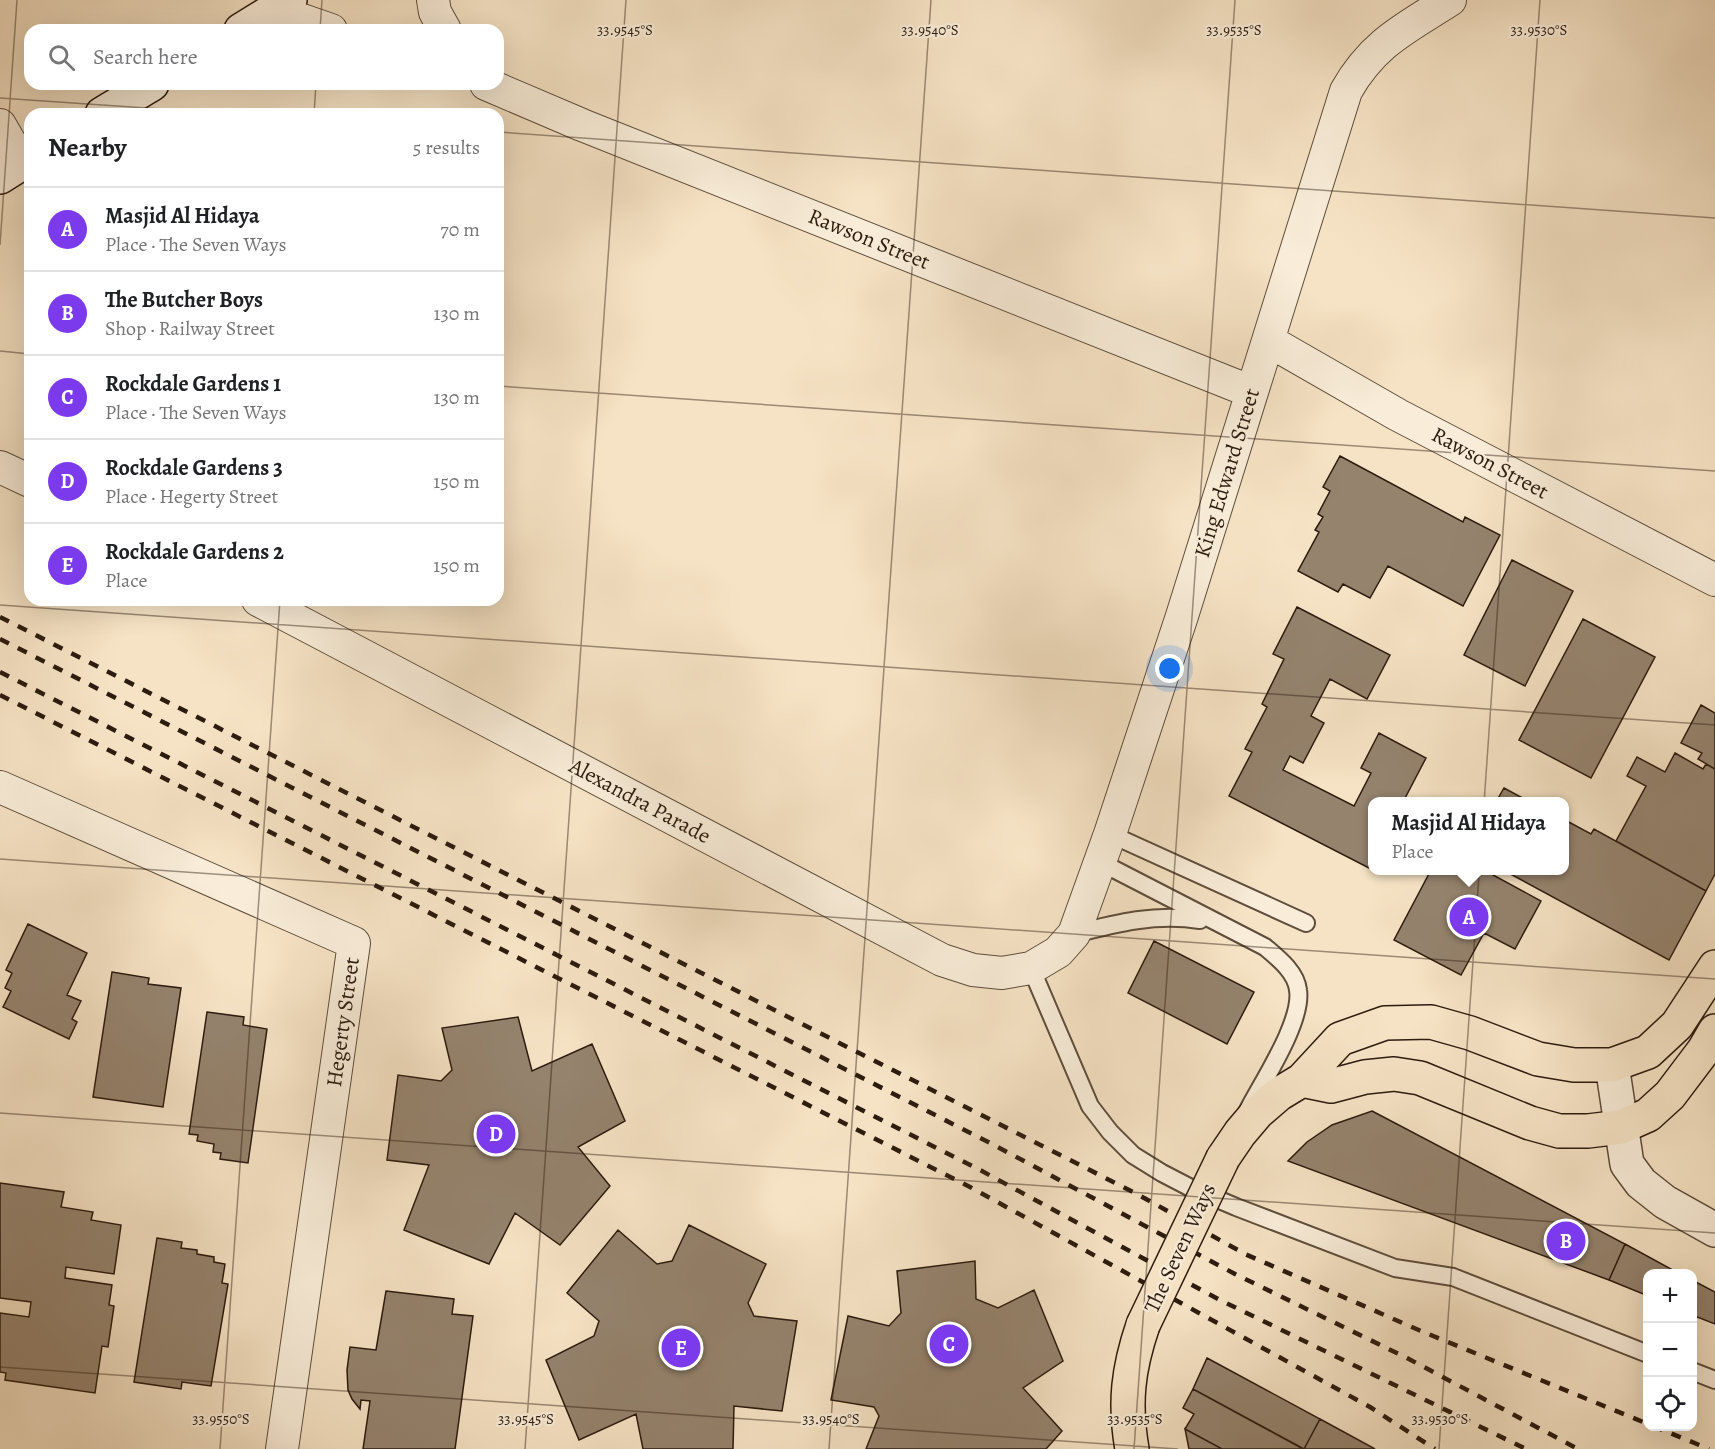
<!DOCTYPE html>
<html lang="en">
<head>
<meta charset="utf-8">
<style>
	body { margin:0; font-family:Alegreya,serif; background:#f2f2f2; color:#202124 }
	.controls { position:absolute; right:18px; bottom:18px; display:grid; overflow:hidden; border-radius:12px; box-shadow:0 6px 24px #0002 }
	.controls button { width:54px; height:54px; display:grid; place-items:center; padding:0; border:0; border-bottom:2px solid #e0e0e0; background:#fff; color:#202124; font:30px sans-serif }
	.you { position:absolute; left:1170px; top:669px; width:21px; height:21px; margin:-15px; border:4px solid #fff; border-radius:50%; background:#1a73e8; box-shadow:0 0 0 9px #1a73e833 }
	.badge { display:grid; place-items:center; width:39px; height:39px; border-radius:50%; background:#7c3aed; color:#fff; font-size:20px; font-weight:700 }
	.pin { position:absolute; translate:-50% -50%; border:3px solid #fff; box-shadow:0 2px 6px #0006 }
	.popup { position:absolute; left:1368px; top:797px; width:201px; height:78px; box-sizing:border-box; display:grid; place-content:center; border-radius:12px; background:#fff; filter:drop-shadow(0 2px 4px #0005); font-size:20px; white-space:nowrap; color:#757577 }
	.popup b { font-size:22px; color:#202124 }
	.popup::after { content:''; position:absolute; left:50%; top:100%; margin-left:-12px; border:12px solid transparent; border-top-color:#fff }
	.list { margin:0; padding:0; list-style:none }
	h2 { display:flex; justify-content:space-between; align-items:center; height:78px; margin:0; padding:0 24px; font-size:26px }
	h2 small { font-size:20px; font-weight:400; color:#757577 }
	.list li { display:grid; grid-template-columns:39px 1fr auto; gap:18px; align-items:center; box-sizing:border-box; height:84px; padding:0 24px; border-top:2px solid #e0e0e0 }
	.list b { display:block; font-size:22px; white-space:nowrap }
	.list p { margin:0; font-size:20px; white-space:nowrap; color:#757577 }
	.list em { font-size:20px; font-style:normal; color:#757577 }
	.icon { flex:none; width:33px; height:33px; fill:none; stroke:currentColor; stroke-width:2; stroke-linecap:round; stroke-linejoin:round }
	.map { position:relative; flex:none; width:1715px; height:1449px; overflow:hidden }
	.search { position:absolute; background:#fff; box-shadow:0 6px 24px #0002; left:24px; top:24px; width:480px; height:66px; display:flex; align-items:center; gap:15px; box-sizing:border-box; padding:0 21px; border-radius:18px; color:#757577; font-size:22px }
	.panel { position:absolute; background:#fff; box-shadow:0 6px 24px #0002; left:24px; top:108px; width:480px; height:498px; border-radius:18px }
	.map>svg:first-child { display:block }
	.building { fill:#95836e; stroke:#2c1b0f; stroke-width:1.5 }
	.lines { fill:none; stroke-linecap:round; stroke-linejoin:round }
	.service-casing { stroke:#5e4d3c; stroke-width:20 }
	.minor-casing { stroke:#5e4d3c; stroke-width:34 }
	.tertiary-casing { stroke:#5e4d3c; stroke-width:36 }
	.secondary-casing { stroke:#2c1b0f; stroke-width:36 }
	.primary-casing { stroke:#2c1b0f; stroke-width:36 }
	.service { stroke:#f9edd9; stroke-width:16 }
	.minor { stroke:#f9edd9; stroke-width:32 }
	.tertiary { stroke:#f9edd9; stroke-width:33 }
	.secondary { stroke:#f9edd9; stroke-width:33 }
	.primary { stroke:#f6e3c5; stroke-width:33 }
	.rail { stroke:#2c1b0f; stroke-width:4.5; stroke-dasharray:10 10; stroke-linecap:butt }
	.primary-bridge-casing { stroke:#2c1b0f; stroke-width:36; stroke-linecap:butt }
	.primary-bridge { stroke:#f6e3c5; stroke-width:33 }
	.ticks { fill:none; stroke:#2c1b0f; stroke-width:1.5; stroke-opacity:0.45 }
	.labels { text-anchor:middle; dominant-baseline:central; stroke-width:4.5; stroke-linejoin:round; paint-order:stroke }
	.street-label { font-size:22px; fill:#2c1b0f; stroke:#f9edd9 }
	.ticks-label { font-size:15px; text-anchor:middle; fill:#2c1b0f; stroke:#f9edd9; stroke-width:4.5; stroke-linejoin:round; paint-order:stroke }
</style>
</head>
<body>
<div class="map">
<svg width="1715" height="1449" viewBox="0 0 1715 1449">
	<rect width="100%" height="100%" fill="#f6e3c5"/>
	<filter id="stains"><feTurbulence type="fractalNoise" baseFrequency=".00333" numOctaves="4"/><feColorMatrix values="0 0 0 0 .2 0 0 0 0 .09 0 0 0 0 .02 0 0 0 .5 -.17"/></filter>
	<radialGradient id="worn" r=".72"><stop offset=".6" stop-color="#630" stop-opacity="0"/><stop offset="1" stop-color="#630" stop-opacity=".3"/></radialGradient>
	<path class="building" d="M 1340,456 L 1463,522 L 1465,517 L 1500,535 L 1463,606 L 1388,566 L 1370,598 L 1343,584 L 1338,592 L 1298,571 L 1319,532 L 1315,530 L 1323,517 L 1318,514 L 1330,491 L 1323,487 Z
		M 1512,560 L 1573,591 L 1525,686 L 1464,655 Z
		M 1297,607 L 1390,655 L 1367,699 L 1330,679 L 1311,716 L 1324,723 L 1303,763 L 1290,756 L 1283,770 L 1354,806 L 1371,773 L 1361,768 L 1379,733 L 1426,758 L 1403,802 L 1373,802 L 1373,861 L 1369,868 L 1229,796 L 1252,752 L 1245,749 L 1267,707 L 1262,704 L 1284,659 L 1273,654 Z
		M 1583,619 L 1655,657 L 1591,778 L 1519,740 Z
		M 1701,705 L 1715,713 L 1715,769 L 1698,759 L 1702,753 L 1681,743 Z
		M 1675,753 L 1703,769 L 1706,764 L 1715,769 L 1715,874 L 1706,891 L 1616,841 L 1646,786 L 1627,776 L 1637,757 L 1665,772 Z
		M 1504,788 L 1530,802 L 1496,802 Z
		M 1565,820 L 1591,834 L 1594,829 L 1706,891 L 1669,960 L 1503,870 L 1565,870 Z
		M 1431,870 L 1484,870 L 1541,901 L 1515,949 L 1484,933 L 1461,975 L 1394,940 Z
		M 28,924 L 87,953 L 67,995 L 81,1001 L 72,1019 L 77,1022 L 69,1039 L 3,1007 L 11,991 L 5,988 L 12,973 L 6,970 Z
		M 1154,941 L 1254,992 L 1227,1044 L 1128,993 Z
		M 112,972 L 149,978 L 148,984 L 181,988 L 163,1107 L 93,1097 Z
		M 207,1012 L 244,1017 L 243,1025 L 267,1029 L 248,1163 L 220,1159 L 221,1153 L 213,1152 L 214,1144 L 197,1141 L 198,1135 L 189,1134 Z
		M 518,1017 L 532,1071 L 592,1044 L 625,1121 L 578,1147 L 610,1186 L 560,1245 L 515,1213 L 489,1264 L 404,1230 L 429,1165 L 387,1160 L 398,1075 L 441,1081 L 452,1070 L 442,1028 Z
		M 1372,1111 L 1625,1244 L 1609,1280 L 1288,1161 L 1307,1142 L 1332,1125 Z
		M 0,1183 L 64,1192 L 61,1207 L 93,1212 L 91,1220 L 121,1225 L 114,1274 L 66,1267 L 65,1278 L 112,1285 L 109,1305 L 114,1306 L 108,1347 L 102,1346 L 95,1393 L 5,1380 L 6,1373 L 0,1372 L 0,1313 L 29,1317 L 31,1302 L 0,1298 Z
		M 689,1225 L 766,1264 L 748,1303 L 754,1316 L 797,1321 L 782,1411 L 734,1406 L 733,1449 L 643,1449 L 636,1414 L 579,1440 L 546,1360 L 594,1336 L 599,1321 L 567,1293 L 618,1230 L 657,1264 L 672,1261 Z
		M 157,1238 L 182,1242 L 181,1248 L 197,1250 L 197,1254 L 214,1257 L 214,1262 L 225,1264 L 222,1283 L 228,1284 L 211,1386 L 182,1382 L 181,1389 L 134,1382 Z
		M 1625,1244 L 1680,1274 L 1648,1274 L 1648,1296 L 1609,1280 Z
		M 975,1261 L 976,1299 L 998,1308 L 1034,1290 L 1063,1361 L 1023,1388 L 1062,1431 L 1046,1449 L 866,1449 L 879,1416 L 874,1407 L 831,1400 L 848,1316 L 889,1326 L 901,1313 L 897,1271 Z
		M 1692,1280 L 1715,1292 L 1715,1324 L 1692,1315 Z
		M 386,1291 L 454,1299 L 452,1314 L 473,1316 L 455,1449 L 363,1449 L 370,1401 L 361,1400 L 360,1409 L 352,1399 L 348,1390 L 347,1370 L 350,1347 L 376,1350 Z
		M 1207,1358 L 1320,1419 L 1304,1449 L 1193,1389 Z
		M 1193,1389 L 1303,1449 L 1222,1449 L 1185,1429 L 1194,1414 L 1183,1408 Z
		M 1320,1419 L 1375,1449 L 1304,1449 Z
		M 1185,1429 L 1222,1449 L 1189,1449 Z"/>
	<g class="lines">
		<g class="service-casing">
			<path id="service" d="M 1110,834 L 1306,923
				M 1100,862 L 1265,947 C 1278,958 1296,972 1298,990 C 1303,1021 1263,1081 1248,1110
				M 1074,934 C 1117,923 1156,913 1200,920
				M 1031,968 L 1090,1106 L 1110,1132 L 1133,1155 L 1162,1173 L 1189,1187 L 1236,1207 L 1395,1268 L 1453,1277 L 1648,1354
				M 1692,1371 L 1715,1380"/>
		</g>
		<g class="minor-casing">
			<path id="minor" d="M 433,0 L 435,12 L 445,30
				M 273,10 L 331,30
				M 486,84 L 582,125 L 1252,392
				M 0,125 L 22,163
				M 1269,341 L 1398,415 L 1715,580
				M 0,467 L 30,481
				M 258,600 L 942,960 L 973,970 L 1002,973 L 1031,968 L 1058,952 L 1074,934 L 1110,834 L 1182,616 L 1346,91 C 1373,43 1406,28 1450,0
				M 0,787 L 354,943 L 282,1449"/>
		</g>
		<g class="tertiary-casing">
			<path id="tertiary" d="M 1612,1065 L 1627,1164 L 1641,1183 L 1665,1202 L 1715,1230"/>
		</g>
		<g class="secondary-casing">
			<path id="secondary" d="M 241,30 L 290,0
				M 102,114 L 152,84
				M 0,177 L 30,158"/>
		</g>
		<g class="primary-casing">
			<path id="primary" d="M 1302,1080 L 1331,1086 L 1365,1077 L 1394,1074 L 1420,1078 L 1530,1123 L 1559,1131 L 1588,1131 L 1621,1127 L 1648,1115 L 1670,1095 L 1704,1050 L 1715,1031
				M 1223,1158 L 1240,1133 L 1257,1113 L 1279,1094 L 1302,1080 L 1340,1039 L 1385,1023 L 1431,1022 L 1470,1033 L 1538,1059 L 1574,1065 L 1612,1065 L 1648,1052 L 1677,1025 L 1715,967
				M 1132,1449 C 1124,1403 1128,1369 1143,1325"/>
		</g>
		<use href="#service" class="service"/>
		<use href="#minor" class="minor"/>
		<use href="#tertiary" class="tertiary"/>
		<use href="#secondary" class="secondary"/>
		<use href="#primary" class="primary"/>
		<path class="rail" d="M 0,617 L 1137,1194 L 1245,1254 L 1421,1331 L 1648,1424
			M 0,639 L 994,1145 L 1235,1274 L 1407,1358 L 1578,1449
			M 0,672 L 980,1170 L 1220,1300 L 1526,1449
			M 0,695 L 970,1187 L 1370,1407 L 1435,1449
			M 1653,1426 L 1709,1449"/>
		<g class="primary-bridge-casing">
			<path id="primary-bridge" d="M 1143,1325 L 1223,1158"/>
		</g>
		<use href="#primary-bridge" class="primary-bridge"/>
	</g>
	<path class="ticks" d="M 320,30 L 322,0M 0,98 L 234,114M 314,114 L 316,84M 498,132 L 1715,218M 0,245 L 17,0M 0,351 L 30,354M 498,386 L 1715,471M 0,605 L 1715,725M 0,859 L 1715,979M 0,1113 L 1715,1233M 0,1367 L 1178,1449M 220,1449 L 280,600M 525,1449 L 626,0M 829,1449 L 931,0M 1134,1449 L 1235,0M 1439,1449 L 1540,0"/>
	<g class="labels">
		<g class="street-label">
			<text transform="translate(869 239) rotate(22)">Rawson Street</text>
			<text transform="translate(1490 463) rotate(28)">Rawson Street</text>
			<text transform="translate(1227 473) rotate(-73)">King Edward Street</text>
			<text transform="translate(640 801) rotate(28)">Alexandra Parade</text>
			<text transform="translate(343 1022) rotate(-82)">Hegerty Street</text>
			<text transform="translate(1180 1248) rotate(-65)">The Seven Ways</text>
		</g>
	</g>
	<g class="ticks-label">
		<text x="625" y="35">33.9545°S</text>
		<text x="930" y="35">33.9540°S</text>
		<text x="1234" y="35">33.9535°S</text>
		<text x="1539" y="35">33.9530°S</text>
		<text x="221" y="1424">33.9550°S</text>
		<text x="526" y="1424">33.9545°S</text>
		<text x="831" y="1424">33.9540°S</text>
		<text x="1135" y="1424">33.9535°S</text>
		<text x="1440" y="1424">33.9530°S</text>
	</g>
	<rect width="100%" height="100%" filter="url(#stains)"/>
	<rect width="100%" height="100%" fill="url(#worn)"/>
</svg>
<div class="controls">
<button>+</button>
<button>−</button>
<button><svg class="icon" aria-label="locate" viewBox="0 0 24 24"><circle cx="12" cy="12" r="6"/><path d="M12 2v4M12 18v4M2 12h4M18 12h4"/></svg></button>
</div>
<div class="you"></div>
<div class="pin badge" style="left:1469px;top:917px">A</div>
<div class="popup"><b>Masjid Al Hidaya</b>Place</div>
<div class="pin badge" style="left:1566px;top:1241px">B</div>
<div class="pin badge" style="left:949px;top:1344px">C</div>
<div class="pin badge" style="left:496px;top:1134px">D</div>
<div class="pin badge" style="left:681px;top:1348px">E</div>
<div class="search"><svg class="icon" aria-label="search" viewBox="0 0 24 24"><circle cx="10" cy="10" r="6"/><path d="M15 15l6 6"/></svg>Search here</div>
<section class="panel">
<h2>Nearby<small>5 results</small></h2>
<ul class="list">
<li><span class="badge">A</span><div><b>Masjid Al Hidaya</b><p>Place · The Seven Ways</p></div><em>70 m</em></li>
<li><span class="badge">B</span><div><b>The Butcher Boys</b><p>Shop · Railway Street</p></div><em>130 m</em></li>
<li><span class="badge">C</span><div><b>Rockdale Gardens 1</b><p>Place · The Seven Ways</p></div><em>130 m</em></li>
<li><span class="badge">D</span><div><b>Rockdale Gardens 3</b><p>Place · Hegerty Street</p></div><em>150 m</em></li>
<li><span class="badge">E</span><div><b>Rockdale Gardens 2</b><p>Place</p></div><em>150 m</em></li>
</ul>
</section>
</div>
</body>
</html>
